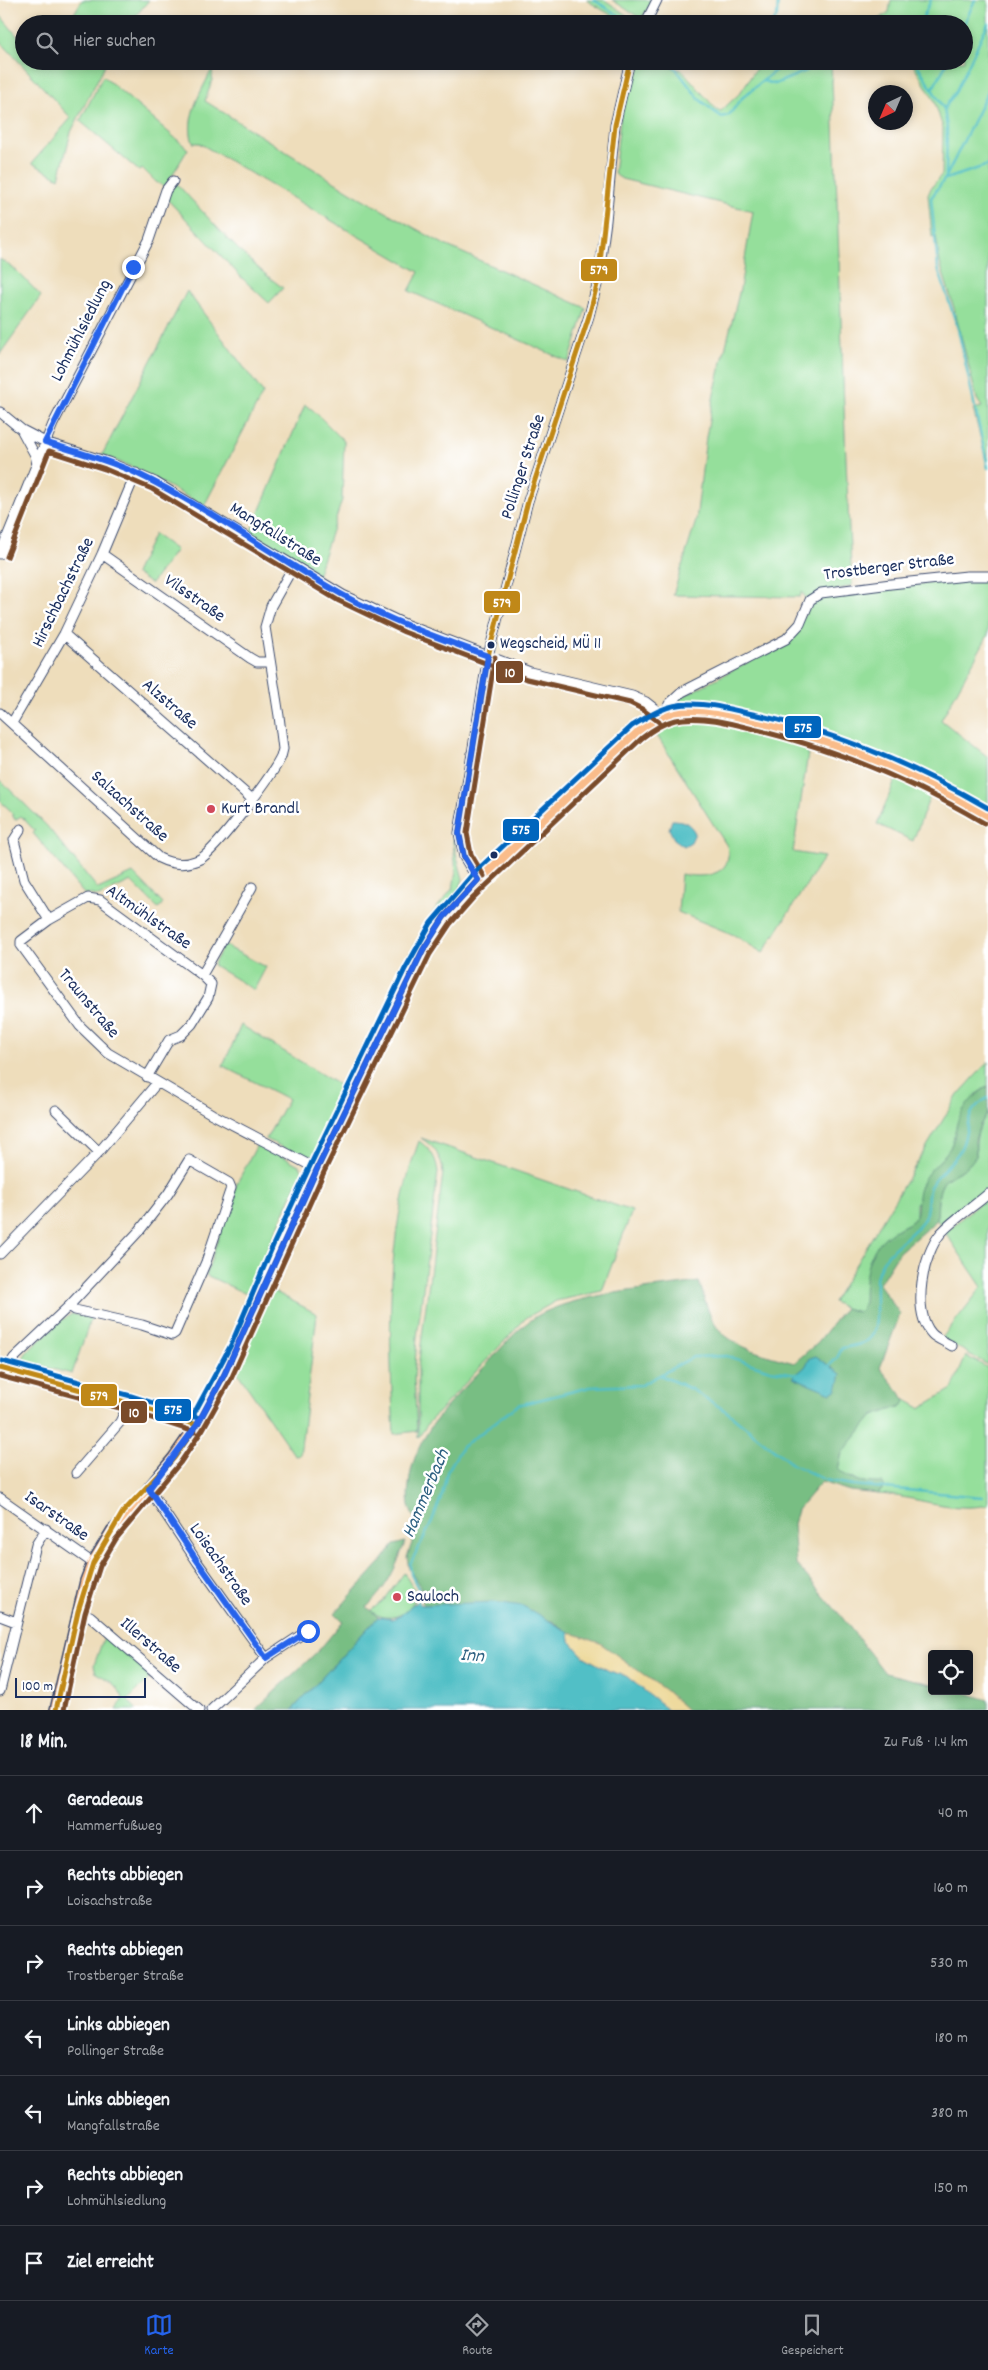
<!DOCTYPE html>
<html lang="de">
<head>
<meta charset="utf-8">
<style>
	body { margin:0; font-family:Dekko,sans-serif; background:#20242c; color:#f1f3f6 }
	.controls { position:absolute; right:15px; bottom:15px; display:grid; overflow:hidden; border-radius:5px; box-shadow:0 2px 8px #0003 }
	.controls button { width:45px; height:45px; display:grid; place-items:center; padding:0; border:0; border-bottom:1px solid #363941; background:#171b24; color:#f1f3f6; font:25px sans-serif }
	.compass { position:absolute; left:868px; top:85px; width:45px; height:45px; border-radius:50%; background:#171b24; box-shadow:0 2px 8px #0003; rotate:224deg }
	.scale { position:absolute; left:15px; bottom:12px; width:131px; box-sizing:border-box; padding-left:5px; border:2px solid #1b2f5e; border-top:0; font-size:14px; line-height:18px; white-space:nowrap; color:#1b2f5e; -webkit-text-stroke:4px #fff; paint-order:stroke }
	.stop { position:absolute; width:15px; height:15px; margin:-11px; border:4px solid #2563eb; border-radius:50%; background:#fff }
	.stop.end { background:#2563eb; border-color:#fff; box-shadow:0 1px 5px #0008 }
	.list { margin:0; padding:0; list-style:none }
	h2 { display:flex; justify-content:space-between; align-items:center; height:65px; margin:0; padding:0 20px; font-size:21px }
	h2 small { font-size:16px; font-weight:400; color:#9ea1a6 }
	.list li { display:grid; grid-template-columns:32px 1fr auto; gap:15px; align-items:center; box-sizing:border-box; height:75px; padding:0 20px; border-top:1px solid #363941 }
	.list b { display:block; font-size:19px; white-space:nowrap }
	.list p { margin:0; font-size:16px; white-space:nowrap; color:#9ea1a6 }
	.list em { font-size:16px; font-style:normal; color:#9ea1a6 }
	.icon { flex:none; width:28px; height:28px; fill:none; stroke:currentColor; stroke-width:2; stroke-linecap:round; stroke-linejoin:round }
	.map { position:relative; flex:none; width:988px; height:1710px; overflow:hidden }
	.search { position:absolute; background:#171b24; box-shadow:0 2px 8px #0003; left:15px; right:15px; top:15px; height:55px; display:flex; align-items:center; gap:12px; box-sizing:border-box; padding:0 18px; border-radius:28px; color:#9ea1a6; font-size:19px }
	.sheet { height:590px; background:#171b24 }
	nav { display:flex; justify-content:space-around; align-items:center; box-sizing:border-box; height:70px; border-top:1px solid #363941; background:#171b24; font-size:14px; color:#9ea1a6 }
	nav a { display:grid; justify-items:center; gap:2px }
	nav .on { color:#2563eb }
	.map>svg:first-child { display:block }
	.green { fill:#95df9b; stroke:#58877c }
	.forest { fill:#78be83; stroke:#4a7670 }
	.sand { fill:#eeda9e; stroke:#84847e }
	.water { fill:#51bfc6; stroke:#367792 }
	.lines { fill:none; stroke-linecap:round; stroke-linejoin:round }
	.stream { stroke:#51bfc6; stroke-width:2.5 }
	.minor-casing { stroke:#3b496c; stroke-width:11 }
	.major-casing { stroke:#3b496c; stroke-width:14 }
	.minor { stroke:#fff; stroke-width:9 }
	.major { stroke:#f9bc8a; stroke-width:11 }
	.bus-1-casing { stroke:#fff; stroke-width:9 }
	.bus-2-casing { stroke:#fff; stroke-width:9 }
	.bus-3-casing { stroke:#fff; stroke-width:9 }
	.bus-1 { stroke:#c08818; stroke-width:5 }
	.bus-2 { stroke:#7a4b2a; stroke-width:5 }
	.bus-3 { stroke:#0065bd; stroke-width:5 }
	.route { stroke:#2563eb; stroke-width:6 }
	.bus-dot { fill:#1b2f5e; stroke:#fff; stroke-width:2 }
	.poi-dot { fill:#d1495b; stroke:#fff; stroke-width:2 }
	.labels { text-anchor:middle; dominant-baseline:central; stroke-width:5; stroke-linejoin:round; paint-order:stroke }
	.bus-label { font-size:17px; fill:#1b2f5e; stroke:#fff; text-anchor:start }
	.street-label { font-size:18px; fill:#1b2f5e; stroke:#fff }
	.poi-label { font-size:18px; fill:#1b2f5e; stroke:#fff; text-anchor:start }
	.water-label { font-size:19px; font-style:italic; fill:#2e6182; stroke:#fff }
	.line-badge { stroke:#fff; stroke-width:2 }
	.badge-label { font-size:14px; text-anchor:middle; font-weight:bold; fill:#fff }
</style>
</head>
<body>
<div class="map">
<svg width="988" height="1710" viewBox="0 0 988 1710">
	<rect width="100%" height="100%" fill="#fff"/>
	<filter id="ink" filterUnits="userSpaceOnUse"><feTurbulence type="fractalNoise" baseFrequency=".02" numOctaves="2"/><feDisplacementMap in="SourceGraphic" scale="10" xChannelSelector="R" yChannelSelector="G"/><feConvolveMatrix kernelMatrix="1 2 1 2 8 2 1 2 1" color-interpolation-filters="sRGB"/></filter>
	<filter id="wash" filterUnits="userSpaceOnUse"><feTurbulence type="fractalNoise" baseFrequency=".0096" numOctaves="4" result="noise"/><feDisplacementMap in="SourceGraphic" scale="20" xChannelSelector="R" yChannelSelector="G"/><feGaussianBlur stdDeviation="1.12" result="paint"/><feColorMatrix in="noise" values="0 0 0 0 0 0 0 0 0 0 0 0 0 0 0 0 0 1.4 0 .05"/><feComposite in="paint" operator="in"/></filter>
	<g filter="url(#wash)">
		<rect width="100%" height="100%" fill="#edb"/>
		<path class="green" d="M 82,0 L 149,0 L 129,24 L 68,24 Z
			M 586,0 L 605,0 L 639,24 L 626,24 Z
			M 612,0 L 652,0 L 643,17 L 640,18 Z
			M 891,0 L 988,0 L 988,460 L 986,460 L 973,409 L 982,407 L 977,399 L 954,308 L 940,263 L 936,235 L 932,237 L 928,195 L 931,188 L 942,174 L 943,128 L 934,100 L 911,61 L 964,61 L 964,24 L 863,24 L 881,18 L 889,12 Z
			M 0,15 L 24,44 L 24,61 L 41,61 L 45,64 L 46,61 L 107,61 L 71,132 L 59,178 L 32,163 L 71,118 L 0,41 Z
			M 633,61 L 666,61 L 671,67 L 682,70 L 716,109 L 721,111 L 740,93 L 761,61 L 831,61 C 840,236 842,411 852,585 L 807,600 L 802,592 L 800,597 L 673,595 L 696,521 L 706,437 L 714,394 L 740,289 L 753,211 L 622,179 L 614,174 L 621,113 Z
			M 213,67 L 212,81 L 205,101 L 352,193 L 445,245 L 586,308 L 569,362 L 409,291 L 419,272 L 199,143 L 193,143 C 184,116 202,91 213,67 Z
			M 103,76 L 188,149 L 165,187 L 156,182 L 143,169 L 139,171 L 80,121 Z
			M 176,183 C 210,219 243,259 283,288 L 269,303 L 244,280 L 165,197 Z
			M 0,259 L 17,271 L 41,296 L 0,354 Z
			M 187,291 L 263,393 L 204,506 L 137,469 L 102,455 Z
			M 305,405 L 313,410 L 344,441 L 342,500 L 317,576 L 249,535 Z
			M 154,534 L 176,550 L 151,584 L 135,573 Z
			M 988,579 L 988,635 L 941,720 L 988,757 L 988,813 L 872,754 L 677,709 L 674,706 L 676,700 L 788,641 L 811,604 L 819,597 L 951,580 Z
			M 681,716 L 724,719 L 810,741 L 793,852 L 824,857 L 763,953 L 734,935 L 678,912 L 681,874 C 702,879 735,876 727,846 L 651,726 Z
			M 898,774 L 932,791 L 913,841 L 877,824 Z
			M 0,780 L 46,825 L 98,889 L 133,873 L 163,904 L 158,908 L 131,881 L 99,896 L 84,894 L 33,833 L 35,831 L 21,816 L 15,820 L 10,810 L 0,801 Z
			M 455,829 L 455,849 L 463,879 L 461,886 L 436,918 L 413,956 L 316,1159 L 310,1161 L 266,1139 L 288,1099 L 223,1066 L 241,1025 L 347,1090 L 412,950 L 435,910 L 453,888 L 456,872 L 453,842 Z
			M 224,945 L 266,967 L 254,990 L 213,965 Z
			M 988,1062 L 988,1086 L 975,1095 L 958,1121 L 956,1133 L 949,1151 L 939,1161 L 916,1204 L 916,1216 L 910,1223 L 897,1229 L 864,1306 L 859,1312 L 845,1308 L 833,1302 L 958,1095 Z
			M 988,1112 L 988,1190 L 943,1228 L 937,1220 C 938,1207 936,1186 948,1178 C 963,1168 964,1172 976,1156 C 975,1138 978,1127 988,1112 Z
			M 421,1138 L 632,1211 L 602,1291 L 556,1301 L 526,1318 L 429,1422 L 418,1438 L 418,1368 L 443,1173 C 441,1156 435,1147 421,1138 Z
			M 419,1141 C 431,1150 436,1157 438,1172 L 417,1337 L 414,1378 L 417,1431 L 394,1434 C 389,1336 384,1235 419,1141 Z
			M 258,1143 L 299,1165 L 303,1170 L 249,1292 L 244,1293 L 206,1275 L 237,1183 Z
			M 988,1196 L 988,1365 L 942,1338 L 982,1287 L 945,1232 Z
			M 268,1288 L 317,1314 L 300,1455 L 295,1456 L 235,1369 Z
			M 72,1314 L 91,1318 L 72,1374 L 29,1363 L 23,1359 L 26,1353 L 62,1320 Z
			M 966,1356 L 988,1368 L 988,1505 C 951,1513 915,1496 878,1494 L 884,1487 C 867,1481 851,1483 838,1469 L 842,1453 L 873,1415 L 902,1406 L 906,1400 L 920,1408 L 952,1389 Z
			M 404,1573 L 416,1593 C 412,1616 388,1624 370,1611 L 385,1599 Z
			M 105,1634 L 153,1675 L 128,1700 L 137,1710 L 117,1710 L 123,1698 C 117,1684 109,1680 96,1673 L 94,1665 Z"/>
		<path class="forest" d="M 988,1086 L 988,1112 L 980,1125 L 975,1140 L 976,1156 C 964,1172 963,1168 948,1178 C 936,1186 938,1207 937,1220 L 899,1252 L 879,1284 L 900,1314 L 880,1368 L 906,1400 L 902,1406 L 873,1416 L 842,1453 L 838,1469 C 851,1482 864,1483 882,1483 L 884,1487 L 878,1494 L 850,1491 L 821,1482 L 797,1510 L 793,1524 L 796,1564 L 841,1616 L 885,1673 L 932,1684 L 932,1691 L 960,1691 L 988,1700 L 988,1710 L 687,1710 L 665,1690 L 600,1643 L 569,1632 L 552,1621 L 454,1605 L 423,1605 L 421,1588 L 409,1569 L 407,1557 L 414,1537 L 416,1521 C 408,1508 407,1500 409,1485 C 413,1435 452,1401 485,1366 C 503,1347 522,1321 547,1311 C 590,1292 652,1289 699,1282 C 704,1295 707,1311 714,1323 C 730,1348 767,1355 794,1363 L 818,1342 L 845,1308 L 858,1312 L 864,1306 C 864,1277 865,1250 892,1232 C 899,1227 910,1225 915,1218 C 919,1211 916,1197 920,1188 C 926,1170 937,1166 947,1152 C 955,1143 954,1131 958,1120 C 964,1105 975,1095 988,1086 Z
			M 405,1542 C 395,1570 388,1586 367,1607 L 378,1617 L 292,1710 L 255,1710 L 319,1650 L 343,1621 L 335,1613 L 381,1562 L 394,1545 Z"/>
		<path class="sand" d="M 569,1632 L 600,1643 L 665,1690 L 687,1710 L 668,1710 L 626,1676 L 609,1671 L 583,1656 L 570,1641 Z"/>
		<path class="water" d="M 672,820 C 683,820 690,823 695,833 L 691,842 L 684,846 L 674,839 L 669,829 Z
			M 816,1356 L 841,1374 L 837,1390 L 831,1393 L 793,1377 L 805,1367 L 810,1358 Z
			M 494,1602 L 523,1606 L 569,1632 L 570,1641 L 583,1656 L 609,1671 L 626,1676 L 668,1710 L 292,1710 L 378,1617 L 392,1619 L 400,1616 L 414,1603 L 423,1605 Z"/>
		<g class="lines">
			<path class="stream" d="M 594,0 L 632,24
				M 772,24 L 777,16 L 778,0
				M 868,24 L 876,20 L 882,21 L 885,24
				M 920,24 L 931,0
				M 964,24 L 975,0
				M 670,61 L 699,99 L 721,117 L 729,115 L 742,98 L 777,69 L 782,61
				M 915,61 L 944,109 L 947,128 L 946,177 L 931,198 L 938,268 L 958,329 L 988,468
				M 763,81 L 775,84 L 806,71 L 819,61
				M 933,88 L 948,61
				M 944,109 L 956,91 L 988,23
				M 947,175 L 988,91
				M 946,179 L 988,165
				M 828,1367 L 837,1358 L 842,1348 C 851,1346 864,1345 870,1338 C 881,1328 873,1289 877,1275 C 884,1249 909,1240 923,1220 C 929,1212 926,1197 930,1187 C 937,1173 951,1165 959,1152 C 972,1130 961,1112 988,1098
				M 660,1375 L 691,1389 L 726,1411 L 792,1464 L 825,1480 L 852,1485 L 982,1497
				M 417,1605 L 419,1590 L 411,1575 L 410,1564 L 430,1526 L 442,1495 L 447,1472 L 462,1447 L 518,1405 L 590,1387 L 641,1385 L 693,1357 L 727,1356 L 770,1370 L 798,1374"/>
		</g>
	</g>
	<g filter="url(#ink)">
		<g class="lines">
			<g class="minor-casing">
				<path id="minor" d="M 645,24 L 657,0
					M 0,412 L 22,430 L 45,442 L 108,462 L 155,482 L 343,595 L 407,625 L 530,672 L 632,696 L 646,702 L 664,716
					M 22,431 L 35,455 L 37,464
					M 0,554 L 53,424 L 149,240 L 166,190 L 173,181
					M 102,554 L 250,658 L 257,662 L 269,662
					M 64,634 L 252,799
					M 0,713 L 159,858 C 173,865 186,866 200,859 C 216,850 272,776 281,757 L 283,749 L 279,716 L 265,627 L 271,606 L 293,567
					M 664,716 L 669,704 L 682,692 L 786,639 L 800,624 L 810,600 L 821,593 L 891,584 L 967,576 L 988,576
					M 12,723 L 64,634 L 102,554 L 136,473
					M 21,829 L 14,840 L 24,880 L 49,920
					M 478,880 L 464,857 L 459,833 L 488,656 L 528,501 L 589,316 L 598,281 L 606,221 L 615,125 L 630,61
					M 202,975 L 252,887
					M 147,1077 L 169,1040 L 181,1035 L 192,1024 L 208,998 L 211,984 L 202,975 L 100,900 L 88,898 L 49,920 L 21,941 L 21,945 L 80,1026 L 108,1053 L 212,1114 L 317,1169
					M 56,1110 L 99,1152
					M 0,1254 L 99,1152 L 157,1083
					M 952,1346 C 946,1342 937,1339 932,1334 C 911,1311 923,1254 941,1233 C 955,1218 973,1207 988,1194
					M 0,1368 L 129,1403 L 197,1425
					M 7,1369 L 14,1358 L 69,1306 L 75,1310 L 142,1325 L 172,1335 L 175,1333 L 206,1262 L 231,1188 L 229,1183 L 189,1160 L 168,1194 L 140,1230 L 69,1306
					M 76,1473 L 120,1422 L 129,1403
					M 149,1489 L 198,1563 L 266,1658
					M 0,1498 L 93,1563
					M 78,1611 L 90,1616 L 199,1710
					M 0,1616 L 16,1622
					M 0,1691 L 36,1545 L 46,1529
					M 211,1710 L 266,1658 L 307,1631"/>
			</g>
			<g class="major-casing">
				<path id="major" d="M 110,1535 L 174,1458 L 197,1425 L 224,1375 L 317,1169 L 412,972 L 437,927 L 478,880 L 520,843 L 637,732 L 664,716 L 688,711 L 716,714 L 770,725 L 828,742 L 886,764 L 931,784 L 988,817
					M 56,1710 L 86,1581 L 93,1563 L 113,1530"/>
			</g>
			<use href="#minor" class="minor"/>
			<use href="#major" class="major"/>
			<g class="bus-1-casing">
				<path id="bus-1" d="M 478,880 L 464,857 L 459,833 L 488,656 L 528,501 L 589,316 L 598,281 L 615,125 L 630,61
					M 0,1368 L 129,1403 L 197,1425
					M 56,1710 L 78,1611 L 93,1563 L 123,1512 L 174,1458 L 197,1425 L 224,1375 L 317,1169 L 423,950 L 444,917 L 478,880"/>
			</g>
			<g class="bus-2-casing">
				<path id="bus-2" d="M 7,557 L 49,451 L 105,469 L 152,489 L 339,601 L 404,632 L 527,679 L 630,703 L 642,709 L 659,722
					M 484,876 L 471,854 L 467,833 L 495,657
					M 0,1376 L 127,1410 L 195,1432
					M 64,1710 L 85,1613 L 100,1566 L 116,1539 L 180,1463 L 203,1429 L 231,1379 L 324,1172 L 430,954 L 450,924 L 473,898 L 642,738 C 652,730 663,723 675,720 C 702,715 731,723 757,730 C 838,750 913,781 984,823"/>
			</g>
			<g class="bus-3-casing">
				<path id="bus-3" d="M 2,1361 L 131,1396 L 199,1418
					M 190,1421 L 231,1345 L 274,1243 L 310,1166 L 405,969 L 431,923 L 473,874 L 632,726 C 650,715 667,704 688,704 C 708,703 729,709 748,713 C 835,731 912,764 988,808"/>
			</g>
			<use href="#bus-1" class="bus-1"/>
			<use href="#bus-2" class="bus-2"/>
			<use href="#bus-3" class="bus-3"/>
		</g>
	</g>
	<g class="lines" filter="url(#ink)">
		<path class="route" d="M 133,267 L 45,442 C 76,452 109,460 138,474 C 209,508 273,556 341,594 C 388,620 438,638 488,656 L 459,833 L 464,857 L 478,880 L 444,917 L 423,950 L 317,1169 L 224,1375 L 197,1425 L 149,1489 L 198,1562 L 266,1658 L 308,1631"/>
	</g>
	<g class="bus-dot">
		<circle cx="491" cy="645" r="4.5"/>
		<circle cx="494" cy="855" r="4.5"/>
	</g>
	<g class="poi-dot">
		<circle cx="211" cy="809" r="5"/>
		<circle cx="397" cy="1597" r="5"/>
	</g>
	<g class="labels">
		<g class="bus-label">
			<text x="500" y="645">Wegscheid, MÜ 11</text>
		</g>
		<g class="street-label">
			<text transform="translate(82 331) rotate(-63)">Lohmühlsiedlung</text>
			<text transform="translate(524 467) rotate(-72)">Pollinger Straße</text>
			<text transform="translate(275 535) rotate(32)">Mangfallstraße</text>
			<text transform="translate(889 568) rotate(-7)">Trostberger Straße</text>
			<text transform="translate(64 593) rotate(-64)">Hirschbachstraße</text>
			<text transform="translate(194 599) rotate(35)">Vilsstraße</text>
			<text transform="translate(169 705) rotate(41)">Alzstraße</text>
			<text transform="translate(129 807) rotate(42)">Salzachstraße</text>
			<text transform="translate(148 918) rotate(35)">Altmühlstraße</text>
			<text transform="translate(88 1004) rotate(50)">Traunstraße</text>
			<text transform="translate(56 1517) rotate(35)">Isarstraße</text>
			<text transform="translate(220 1565) rotate(55)">Loisachstraße</text>
			<text transform="translate(150 1646) rotate(41)">Illerstraße</text>
		</g>
		<g class="poi-label">
			<text x="221" y="809">Kurt Brandl</text>
			<text x="407" y="1597">Sauloch</text>
		</g>
		<g class="water-label">
			<text transform="translate(427 1494) rotate(-67)">Hammerbach</text>
			<text transform="translate(472 1657) rotate(4)">Inn</text>
		</g>
	</g>
	<g class="line-badge">
		<rect x="580" y="258" width="38" height="24" rx="5" fill="#c08818"/>
		<rect x="483" y="590" width="38" height="24" rx="5" fill="#c08818"/>
		<rect x="495" y="660" width="29" height="24" rx="5" fill="#7a4b2a"/>
		<rect x="784" y="715" width="38" height="24" rx="5" fill="#0065bd"/>
		<rect x="502" y="818" width="38" height="24" rx="5" fill="#0065bd"/>
		<rect x="80" y="1383" width="38" height="24" rx="5" fill="#c08818"/>
		<rect x="154" y="1398" width="38" height="24" rx="5" fill="#0065bd"/>
		<rect x="120" y="1400" width="28" height="24" rx="5" fill="#7a4b2a"/>
	</g>
	<g class="badge-label">
		<text x="599" y="274">579</text>
		<text x="502" y="607">579</text>
		<text x="510" y="677">10</text>
		<text x="803" y="732">575</text>
		<text x="521" y="834">575</text>
		<text x="99" y="1400">579</text>
		<text x="173" y="1414">575</text>
		<text x="134" y="1417">10</text>
	</g>
</svg>
<div class="controls">
<button><svg class="icon" aria-label="locate" viewBox="0 0 24 24"><circle cx="12" cy="12" r="6"/><path d="M12 2v4M12 18v4M2 12h4M18 12h4"/></svg></button>
</div>
<svg class="compass" viewBox="-18 -18 36 36"><path d="M0-13l5 13h-10z" fill="#e53935"/><path d="M0 13l5-13h-10z" fill="#9ea1a6"/></svg>
<div class="scale">100 m</div>
<div class="stop" style="left:308px;top:1631px"></div>
<div class="stop end" style="left:133px;top:267px"></div>
<div class="search"><svg class="icon" aria-label="search" viewBox="0 0 24 24"><circle cx="10" cy="10" r="6"/><path d="M15 15l6 6"/></svg>Hier suchen</div>
</div>
<section class="sheet">
<h2>18 Min.<small>Zu Fuß · 1.4 km</small></h2>
<ul class="list">
<li><svg class="icon" aria-label="ahead" viewBox="0 0 24 24"><path d="M12 20V5M6 11l6-6 6 6"/></svg><div><b>Geradeaus</b><p>Hammerfußweg</p></div><em>40 m</em></li>
<li><svg class="icon" aria-label="right" viewBox="0 0 24 24"><path d="M7 20v-9h11M14 6l5 5-5 5"/></svg><div><b>Rechts abbiegen</b><p>Loisachstraße</p></div><em>160 m</em></li>
<li><svg class="icon" aria-label="right" viewBox="0 0 24 24"><path d="M7 20v-9h11M14 6l5 5-5 5"/></svg><div><b>Rechts abbiegen</b><p>Trostberger Straße</p></div><em>530 m</em></li>
<li><svg class="icon" aria-label="left" viewBox="0 0 24 24"><path d="M17 20v-9H6M10 6l-5 5 5 5"/></svg><div><b>Links abbiegen</b><p>Pollinger Straße</p></div><em>180 m</em></li>
<li><svg class="icon" aria-label="left" viewBox="0 0 24 24"><path d="M17 20v-9H6M10 6l-5 5 5 5"/></svg><div><b>Links abbiegen</b><p>Mangfallstraße</p></div><em>380 m</em></li>
<li><svg class="icon" aria-label="right" viewBox="0 0 24 24"><path d="M7 20v-9h11M14 6l5 5-5 5"/></svg><div><b>Rechts abbiegen</b><p>Lohmühlsiedlung</p></div><em>150 m</em></li>
<li><svg class="icon" aria-label="arrive" viewBox="0 0 24 24"><path d="M6 21V4h12l-3 4 3 4H6"/></svg><div><b>Ziel erreicht</b></div></li>
</ul>
</section>
<nav>
<a class="on"><svg class="icon" aria-label="map" viewBox="0 0 24 24"><path d="M3 6l6-2 6 2 6-2v14l-6 2-6-2-6 2zM9 4v14M15 6v14"/></svg>Karte</a>
<a><svg class="icon" aria-label="directions" viewBox="0 0 24 24"><path d="M12 3l9 9-9 9-9-9zM9 14v-3h6M13 9l2 2-2 2"/></svg>Route</a>
<a><svg class="icon" aria-label="saved" viewBox="0 0 24 24"><path d="M7 4h10v16l-5-4-5 4z"/></svg>Gespeichert</a>
</nav>
</body>
</html>
